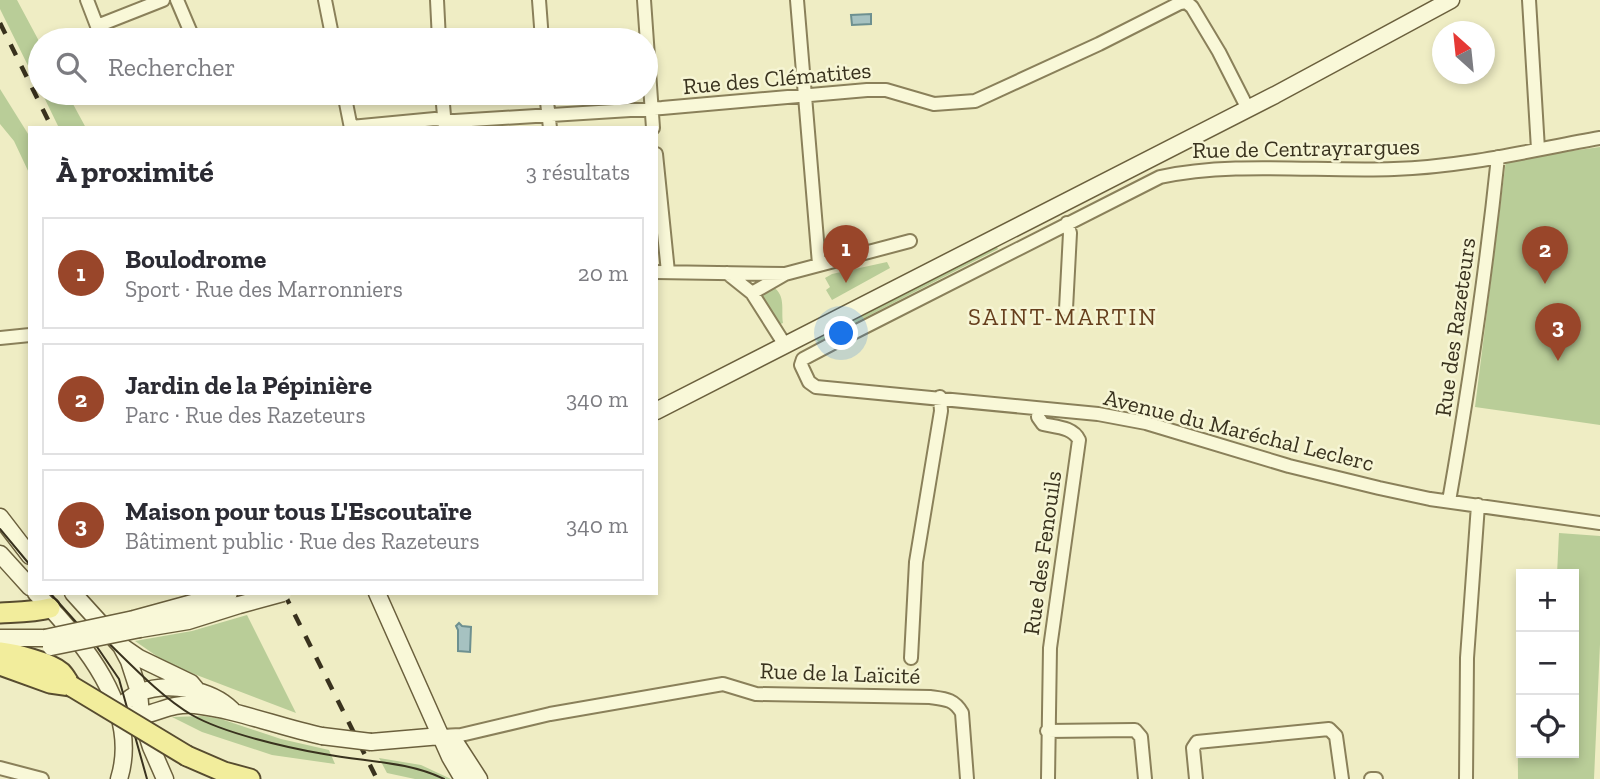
<!DOCTYPE html>
<html lang="fr">
<head>
<meta charset="utf-8">
<style>
	body { margin:0; font-family:"Zilla Slab",serif; background:#f7f7f7; color:#2b2b33 }
	.controls { position:absolute; right:21px; bottom:21px; display:grid; overflow:hidden; border-radius:0px; box-shadow:0 4px 10px #0003 }
	.controls button { width:63px; height:63px; display:grid; place-items:center; padding:0; border:0; border-bottom:2px solid #e1e1e2; background:#fff; color:#2b2b33; font:35px sans-serif }
	.compass { position:absolute; left:1432px; top:21px; width:63px; height:63px; border-radius:50%; background:#fff; box-shadow:0 4px 10px #0003; rotate:333deg }
	.you { position:absolute; left:842px; top:334px; width:24px; height:24px; margin:-18px; border:5px solid #fff; border-radius:50%; background:#1a73e8; box-shadow:0 0 0 10px #1a73e833 }
	.badge { display:grid; place-items:center; width:46px; height:46px; border-radius:50%; background:#99462a; color:#fff; font-size:23px; font-weight:700 }
	.pin { position:absolute; translate:-50% -58px; filter:drop-shadow(0 2px 4px #0008) }
	.pin::after { content:''; position:absolute; top:37px; width:24px; height:21px; background:inherit; clip-path:polygon(0 0,100% 0,50% 100%) }
	.list { margin:0; padding:0; list-style:none }
	h2 { display:flex; justify-content:space-between; align-items:center; height:91px; margin:0; padding:0 28px; font-size:30px }
	h2 small { font-size:23px; font-weight:400; color:#7c7c81 }
	.list li { display:grid; grid-template-columns:46px 1fr auto; gap:21px; align-items:center; box-sizing:border-box; height:112px; margin:0 14px 14px; padding:0 14px; border:2px solid #e1e1e2; border-radius:0px }
	.list b { display:block; font-size:26px; white-space:nowrap }
	.list p { margin:0; font-size:23px; white-space:nowrap; color:#7c7c81 }
	.list em { font-size:23px; font-style:normal; color:#7c7c81 }
	.icon { flex:none; width:38px; height:38px; fill:none; stroke:currentColor; stroke-width:2; stroke-linecap:round; stroke-linejoin:round }
	.map { position:relative; flex:none; width:1600px; height:779px; overflow:hidden }
	.search { position:absolute; background:#fff; box-shadow:0 4px 10px #0003; left:28px; top:28px; width:630px; height:77px; display:flex; align-items:center; gap:18px; box-sizing:border-box; padding:0 24px; border-radius:38px; color:#7c7c81; font-size:26px }
	.panel { position:absolute; background:#fff; box-shadow:0 4px 10px #0003; left:28px; top:126px; width:630px; height:469px; border-radius:0px }
	.map>svg:first-child { display:block }
	.green { fill:#b9cd98 }
	.water { fill:#a6c2c1; stroke:#6d9090; stroke-width:2 }
	.lines { fill:none; stroke-linecap:round; stroke-linejoin:round }
	.street-casing { stroke:#8a805a; stroke-width:16 }
	.secondary-casing { stroke:#6b603d; stroke-width:19 }
	.primary-casing { stroke:#574c2f; stroke-width:23 }
	.street { stroke:#f9f8d8; stroke-width:12 }
	.secondary { stroke:#f9f8d8; stroke-width:16 }
	.primary { stroke:#f2ed9c; stroke-width:19 }
	.tram { stroke:#39321e; stroke-width:2 }
	.rail { stroke:#39321e; stroke-width:4.5; stroke-dasharray:12 12; stroke-linecap:butt }
	.secondary-bridge-casing { stroke:#6b603d; stroke-width:19; stroke-linecap:butt }
	.primary-bridge-casing { stroke:#574c2f; stroke-width:23; stroke-linecap:butt }
	.secondary-bridge { stroke:#f9f8d8; stroke-width:16 }
	.primary-bridge { stroke:#f2ed9c; stroke-width:19 }
	.labels { text-anchor:middle; dominant-baseline:central; stroke-width:5; stroke-linejoin:round; paint-order:stroke }
	.street-label { font-size:23px; fill:#39321e; stroke:#f6f5d4 }
	.neighbourhood-label { font-size:24px; letter-spacing:2px; fill:#663f1d; stroke:#f6f5d4 }
</style>
</head>
<body>
<div class="map">
<svg width="1600" height="779" viewBox="0 0 1600 779">
	<rect width="100%" height="100%" fill="#efedc4"/>
	<path class="green" d="M 0,0 L 17,0 L 40,43 L 40,90 L 0,9 Z
		M 0,89 L 30,137 L 30,175 L 14,141 L 0,124 Z
		M 42,93 L 67,93 L 86,128 L 59,128 Z
		M 1600,147 L 1600,425 L 1475,407 L 1506,160 Z
		M 994,242 L 998,249 L 818,342 L 814,334 Z
		M 887,262 L 890,268 L 832,300 L 826,290 L 830,287 L 825,278 L 832,274 Z
		M 773,287 C 786,295 781,310 783,323 L 776,326 L 762,301 L 761,295 Z
		M 1559,533 L 1600,536 L 1600,644 L 1594,779 L 1518,779 L 1517,637 L 1521,637 L 1521,753 L 1574,753 L 1574,574 L 1557,574 Z
		M 247,615 L 296,713 L 168,664 L 135,641 L 192,631 Z
		M 203,716 L 221,719 L 281,739 L 329,750 L 335,764 L 272,755 L 202,732 L 172,717 Z
		M 379,758 L 421,765 L 451,779 L 415,779 L 387,773 Z"/>
	<path class="water" d="M 871,14 L 871,24 L 852,25 L 851,15 Z
		M 459,623 L 462,626 L 471,627 L 470,652 L 458,651 L 458,630 L 456,626 Z"/>
	<g class="lines">
		<g class="street-casing">
			<path id="street" d="M 87,0 L 97,26 L 163,0
				M 177,0 L 194,40
				M 325,0 L 333,40
				M 437,0 L 439,40
				M 539,0 L 542,40
				M 644,0 L 653,128
				M 797,0 L 819,264
				M 1529,0 L 1538,149
				M 344,93 L 351,128
				M 442,93 L 445,127
				M 546,93 L 550,128
				M 351,127 L 435,119 L 455,121 L 662,108 L 867,90 L 886,90 L 934,104 L 975,101 L 1099,44 L 1180,3 L 1186,2 L 1192,7 L 1219,52 L 1248,109
				M 1600,138 C 1532,150 1464,167 1394,169 C 1319,172 1233,161 1160,177 L 837,341 L 803,359 L 801,365 L 809,382 L 816,387 L 1098,414 L 1146,423 L 1289,466 L 1379,488 L 1430,499 L 1600,523
				M 656,154 L 668,272
				M 656,272 L 785,274
				M 727,273 L 752,293 L 785,345
				M 752,293 L 785,274 L 910,241
				M 1066,309 L 1070,233 L 1067,223
				M 0,338 L 30,335
				M 1039,409 L 1038,417 L 1043,424 C 1056,427 1073,427 1079,440 L 1050,648 L 1048,779
				M 1449,501 C 1469,387 1486,272 1498,157
				M 911,658 L 916,562 L 941,411 L 940,397
				M 1047,731 L 1135,730 L 1141,737 L 1145,779
				M 441,736 L 461,735 L 550,714 L 723,684 L 756,694 L 930,697 C 945,699 954,699 962,713 L 967,779
				M 0,768 L 42,779
				M 1196,779 L 1193,748 L 1197,742 L 1329,729 L 1336,736 L 1342,779
				M 1371,779 L 1376,779
				M 1466,779 L 1467,658 L 1478,505"/>
		</g>
		<g class="secondary-casing">
			<path id="secondary" d="M 656,411 L 1275,95 L 1451,0
				M 0,517 L 30,556
				M 0,554 L 30,587
				M 36,593 C 82,640 141,709 119,779
				M 73,593 L 121,646 L 129,661 L 139,692 L 141,716 L 151,747 L 165,779
				M 377,593 L 450,757 L 463,779
				M 134,619 L 229,593
				M 140,629 L 188,621 L 239,605
				M 0,638 L 45,638
				M 123,647 L 139,658 L 191,683 L 196,689
				M 117,710 C 123,704 130,696 139,693 C 167,681 211,689 232,710
				M 131,715 C 153,718 167,702 195,705 C 238,710 279,727 322,736
				M 441,736 L 457,745 L 479,779
				M 371,742 L 441,736"/>
		</g>
		<g class="primary-casing">
			<path id="primary" d="M 0,613 C 17,612 34,612 50,608
				M 0,652 C 15,654 50,662 61,672 C 65,676 68,682 71,686
				M 0,665 L 50,683 L 71,686
				M 187,756 L 224,772 L 250,779"/>
		</g>
		<use href="#street" class="street"/>
		<use href="#secondary" class="secondary"/>
		<use href="#primary" class="primary"/>
		<path class="tram" d="M 0,529 L 30,565
			M 50,593 L 93,641 L 119,679 L 147,779
			M 95,630 C 124,657 159,696 192,715 C 223,733 288,748 324,754 C 365,762 407,761 444,779"/>
		<path class="rail" d="M 0,23 L 52,128
			M 284,593 L 377,779"/>
		<g class="secondary-bridge-casing">
			<path id="secondary-bridge" d="M 239,605 L 283,593
				M 45,638 L 134,619
				M 51,647 L 140,629
				M 322,736 L 371,742"/>
		</g>
		<g class="primary-bridge-casing">
			<path id="primary-bridge" d="M 71,686 L 187,756"/>
		</g>
		<use href="#secondary-bridge" class="secondary-bridge"/>
		<use href="#primary-bridge" class="primary-bridge"/>
	</g>
	<g class="labels">
		<g class="street-label">
			<text transform="translate(777 78) rotate(-5)">Rue des Clématites</text>
			<text transform="translate(1306 148) rotate(-1)">Rue de Centrayrargues</text>
			<text transform="translate(1455 327) rotate(-82)">Rue des Razeteurs</text>
			<text transform="translate(1239 430) rotate(14)">Avenue du Maréchal Leclerc</text>
			<text transform="translate(1042 553) rotate(-82)">Rue des Fenouils</text>
			<text transform="translate(840 673) rotate(2)">Rue de la Laïcité</text>
		</g>
		<g class="neighbourhood-label">
			<text x="1063" y="316">SAINT-MARTIN</text>
		</g>
	</g>
</svg>
<div class="controls">
<button>+</button>
<button>−</button>
<button><svg class="icon" aria-label="locate" viewBox="0 0 24 24"><circle cx="12" cy="12" r="6"/><path d="M12 2v4M12 18v4M2 12h4M18 12h4"/></svg></button>
</div>
<svg class="compass" viewBox="-18 -18 36 36"><path d="M0-13l5 13h-10z" fill="#e53935"/><path d="M0 13l5-13h-10z" fill="#7c7c81"/></svg>
<div class="you"></div>
<div class="pin badge" style="left:846px;top:283px">1</div>
<div class="pin badge" style="left:1545px;top:284px">2</div>
<div class="pin badge" style="left:1558px;top:361px">3</div>
<div class="search"><svg class="icon" aria-label="search" viewBox="0 0 24 24"><circle cx="10" cy="10" r="6"/><path d="M15 15l6 6"/></svg>Rechercher</div>
<section class="panel">
<h2>À proximité<small>3 résultats</small></h2>
<ul class="list">
<li><span class="badge">1</span><div><b>Boulodrome</b><p>Sport · Rue des Marronniers</p></div><em>20 m</em></li>
<li><span class="badge">2</span><div><b>Jardin de la Pépinière</b><p>Parc · Rue des Razeteurs</p></div><em>340 m</em></li>
<li><span class="badge">3</span><div><b>Maison pour tous L'Escoutaïre</b><p>Bâtiment public · Rue des Razeteurs</p></div><em>340 m</em></li>
</ul>
</section>
</div>
</body>
</html>
